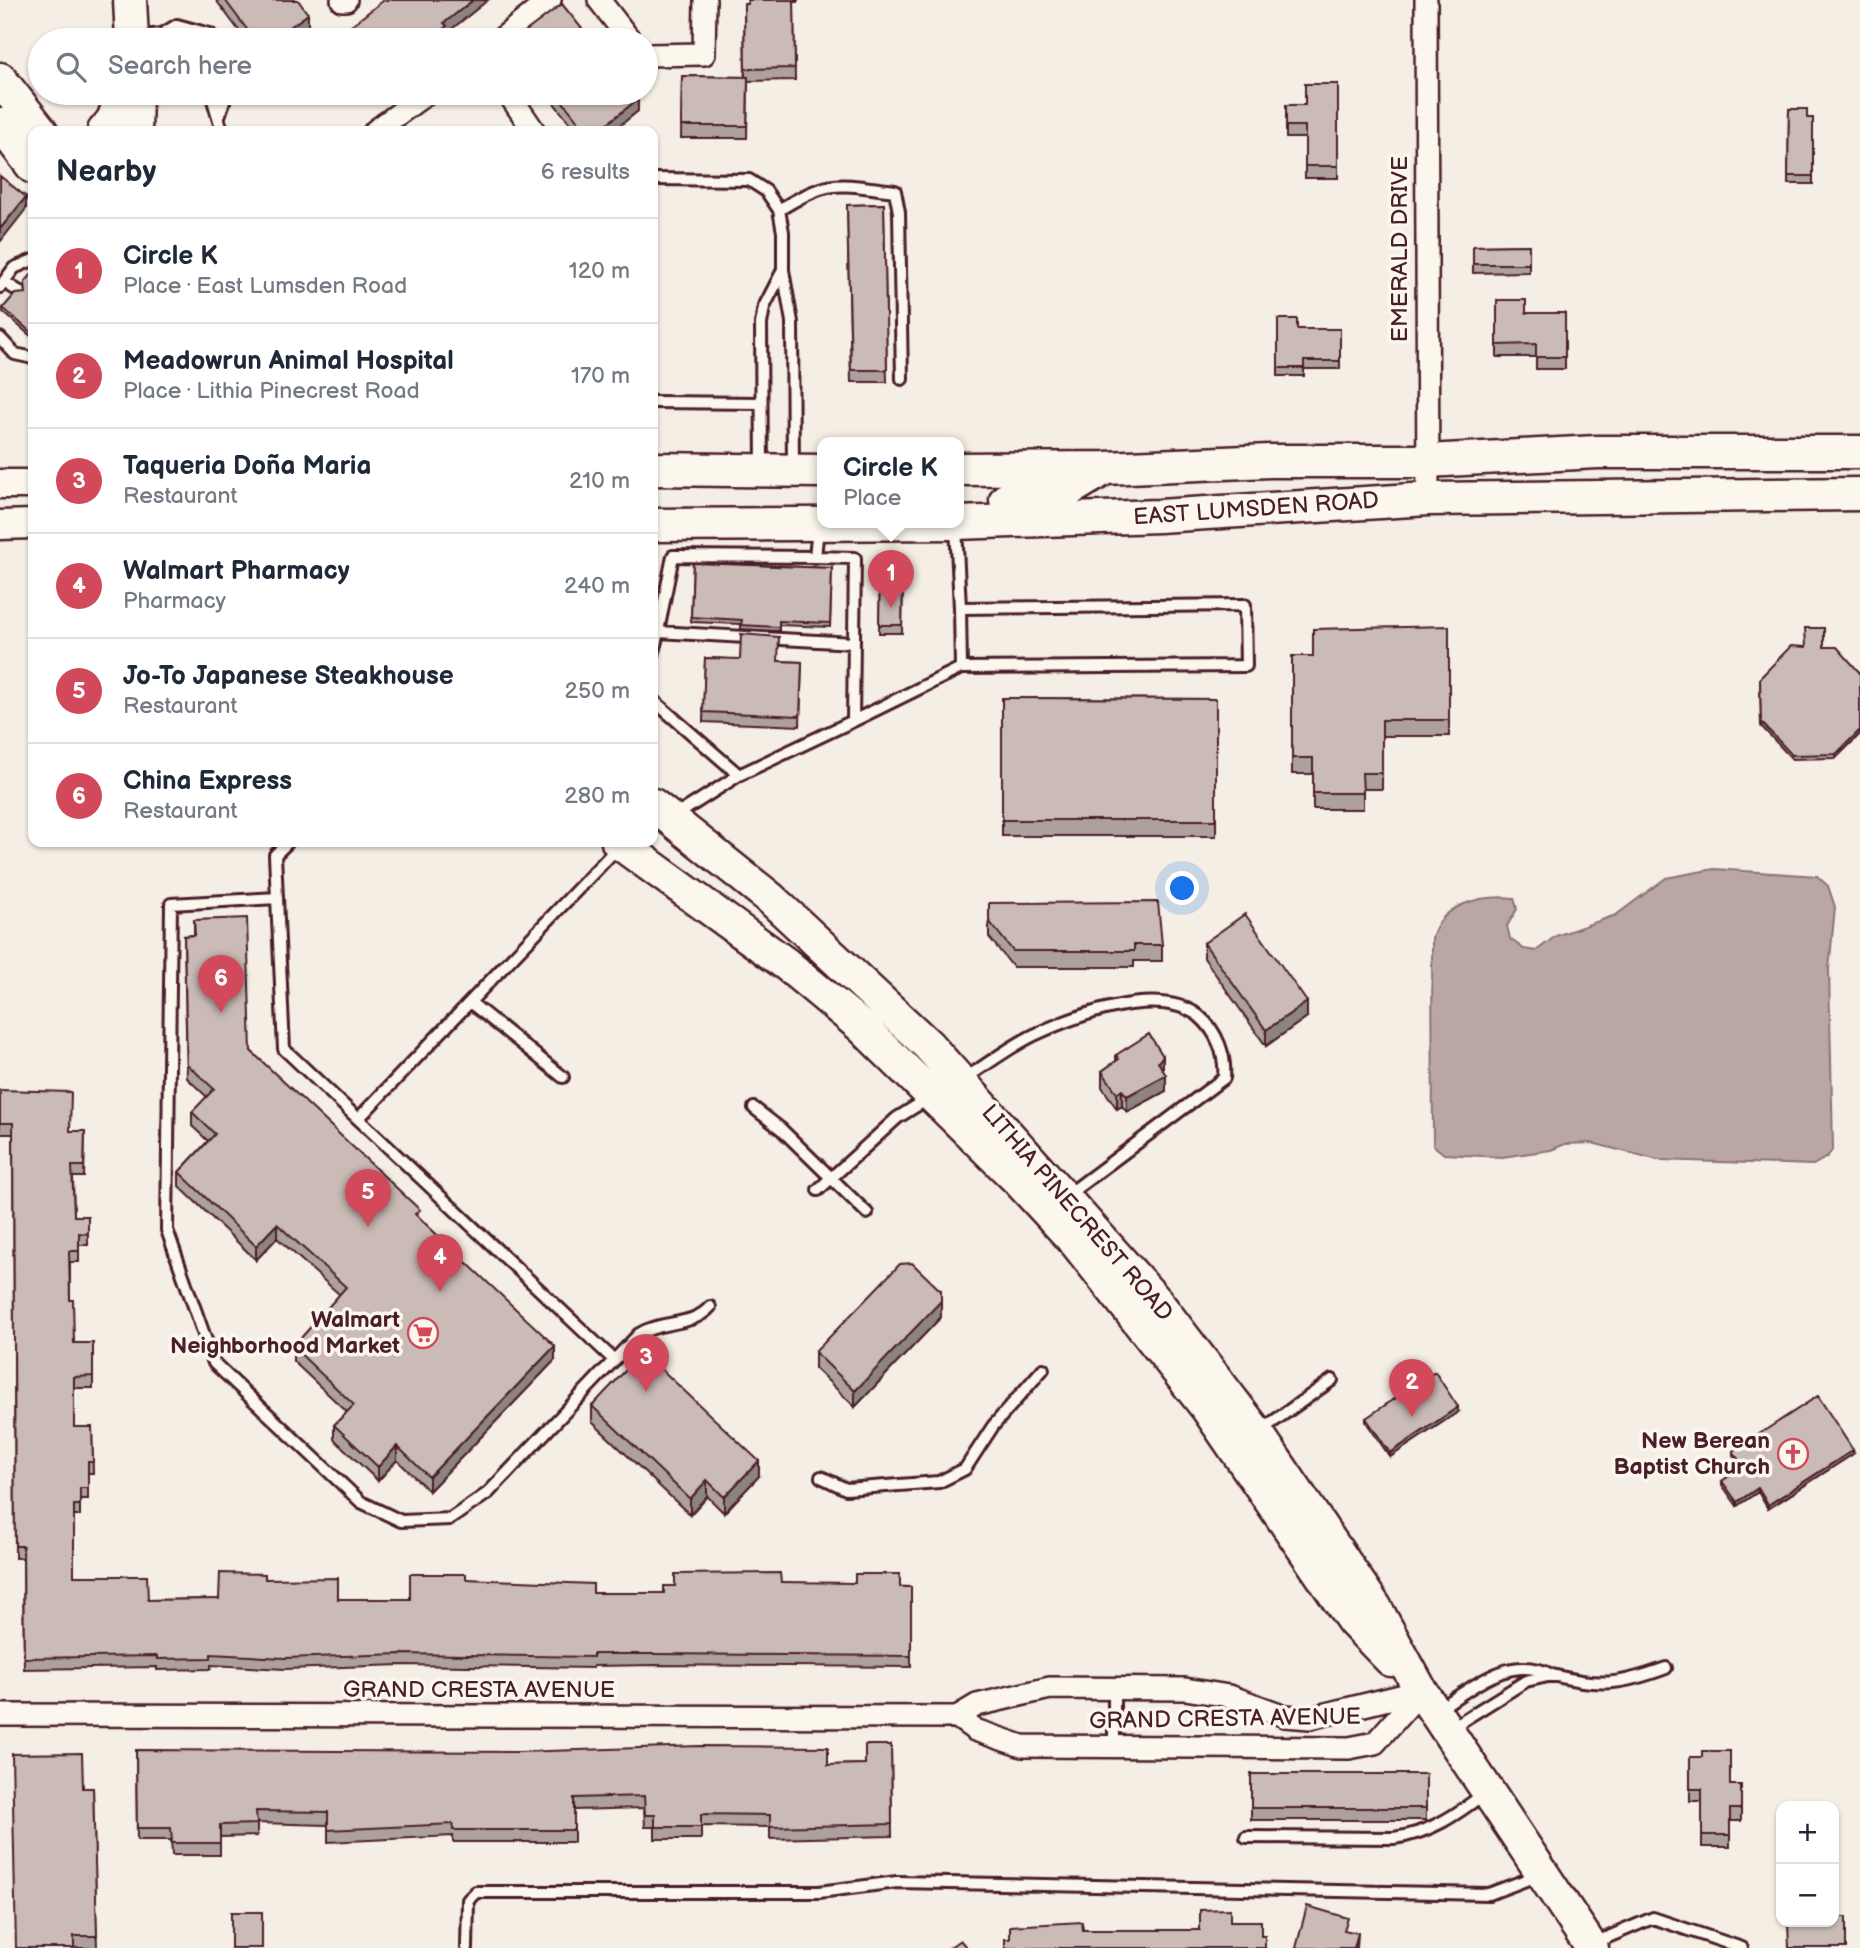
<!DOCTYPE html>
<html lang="en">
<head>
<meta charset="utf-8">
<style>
	body { margin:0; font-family:"Balsamiq Sans",sans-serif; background:#f2f2f3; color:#1f2937 }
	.controls { position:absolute; right:21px; bottom:21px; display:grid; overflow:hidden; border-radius:14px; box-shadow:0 2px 5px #0004 }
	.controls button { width:63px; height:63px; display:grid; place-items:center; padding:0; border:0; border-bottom:2px solid #e0e1e3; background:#fff; color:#1f2937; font:35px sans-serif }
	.you { position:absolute; left:1183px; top:889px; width:24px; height:24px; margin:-18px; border:5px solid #fff; border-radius:50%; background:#1a73e8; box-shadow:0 0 0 10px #1a73e833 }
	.badge { display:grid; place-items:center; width:46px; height:46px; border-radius:50%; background:#d1495b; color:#fff; font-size:23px; font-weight:700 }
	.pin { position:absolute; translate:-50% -58px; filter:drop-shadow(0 2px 4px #0008) }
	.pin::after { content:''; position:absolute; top:37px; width:24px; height:21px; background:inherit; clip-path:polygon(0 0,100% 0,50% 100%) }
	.popup { position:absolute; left:817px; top:437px; width:147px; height:91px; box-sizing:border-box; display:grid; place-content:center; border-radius:14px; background:#fff; filter:drop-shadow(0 2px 5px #0005); font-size:23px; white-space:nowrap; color:#747a83 }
	.popup b { font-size:26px; color:#1f2937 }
	.popup::after { content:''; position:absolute; left:50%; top:100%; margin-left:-14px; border:14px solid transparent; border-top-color:#fff }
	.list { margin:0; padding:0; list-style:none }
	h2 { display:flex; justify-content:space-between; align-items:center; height:91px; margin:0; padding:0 28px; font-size:30px }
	h2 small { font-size:23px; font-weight:400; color:#747a83 }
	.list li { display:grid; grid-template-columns:46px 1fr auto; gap:21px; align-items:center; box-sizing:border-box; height:105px; padding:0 28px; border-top:2px solid #e0e1e3 }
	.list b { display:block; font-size:26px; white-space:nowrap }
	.list p { margin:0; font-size:23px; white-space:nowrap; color:#747a83 }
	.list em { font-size:23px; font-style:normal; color:#747a83 }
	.icon { flex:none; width:38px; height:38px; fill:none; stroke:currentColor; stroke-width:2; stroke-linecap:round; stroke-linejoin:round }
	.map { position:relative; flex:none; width:1860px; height:1948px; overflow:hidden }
	.search { position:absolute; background:#fff; box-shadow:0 2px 5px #0004; left:28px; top:28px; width:630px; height:77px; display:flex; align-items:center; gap:18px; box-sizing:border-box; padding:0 24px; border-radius:38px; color:#747a83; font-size:26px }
	.panel { position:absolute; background:#fff; box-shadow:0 2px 5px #0004; left:28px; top:126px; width:630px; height:721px; border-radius:14px }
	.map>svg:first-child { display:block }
	.water { fill:#baa7a5; stroke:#8d7174; stroke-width:2 }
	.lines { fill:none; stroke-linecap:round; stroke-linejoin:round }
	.service-casing { stroke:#4a1f2b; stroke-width:16 }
	.minor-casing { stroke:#4a1f2b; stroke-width:26 }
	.tertiary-casing { stroke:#4a1f2b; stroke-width:33 }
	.secondary-casing { stroke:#4a1f2b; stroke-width:37 }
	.service { stroke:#fbf7ec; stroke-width:10 }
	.minor { stroke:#fbf7ec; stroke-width:21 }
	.tertiary { stroke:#fbf7ec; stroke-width:28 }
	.secondary { stroke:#fbf7ec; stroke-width:32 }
	.wall { fill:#aea19d; stroke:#4a1f2b; stroke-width:2 }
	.shaded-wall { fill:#8d837f; stroke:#4a1f2b; stroke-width:2 }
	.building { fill:#cabbb6; stroke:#4a1f2b; stroke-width:2 }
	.labels { text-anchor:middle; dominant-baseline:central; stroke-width:7; stroke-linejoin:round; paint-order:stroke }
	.street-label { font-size:23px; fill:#4a1f2b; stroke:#fbf7ec }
	.poi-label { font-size:23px; font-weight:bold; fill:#4a1f2b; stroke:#fbf7ec; text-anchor:end }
</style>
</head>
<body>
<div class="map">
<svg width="1860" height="1948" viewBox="0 0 1860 1948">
	<rect width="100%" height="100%" fill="#f4eee4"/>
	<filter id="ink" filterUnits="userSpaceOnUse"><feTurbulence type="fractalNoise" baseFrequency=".0143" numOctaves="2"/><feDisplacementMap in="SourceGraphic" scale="14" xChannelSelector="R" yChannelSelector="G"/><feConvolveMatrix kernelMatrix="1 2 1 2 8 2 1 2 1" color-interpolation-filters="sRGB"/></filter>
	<g filter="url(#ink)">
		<path class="water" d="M 1714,869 L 1817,876 L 1828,886 L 1835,907 L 1829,969 L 1833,1149 L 1827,1157 L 1813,1165 L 1658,1160 L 1592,1143 L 1565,1144 L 1551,1150 L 1502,1157 L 1444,1154 L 1433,1145 L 1432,938 C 1441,903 1483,895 1514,898 L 1517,909 L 1507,926 L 1510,939 L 1524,949 L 1536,951 L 1556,936 L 1616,915 L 1666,878 Z"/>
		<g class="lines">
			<g class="service-casing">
				<path id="service" d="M 134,37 L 162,34 L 177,25 L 210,34 L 215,40
					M 211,93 L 222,131
					M 219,116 L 227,93
					M 653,179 L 749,180 L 766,191 L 779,210 L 783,232 L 783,270 L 792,322 L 793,468
					M 779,210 C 830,178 838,184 895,191 L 899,212 L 902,379
					M 4,282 L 20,292
					M 0,287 L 14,268 L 33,260
					M 0,338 L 15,354 L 33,358
					M 653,402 L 761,403
					M 762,469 L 761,324 L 764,307 L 783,270
					M 956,526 L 960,608
					M 658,632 L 854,643
					M 653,656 L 673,556 L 815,557
					M 653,700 L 739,775
					M 853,721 L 961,668 L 1246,666 L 1245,605 L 960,608 L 961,668
					M 675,816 L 739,775 L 853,721 L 855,558 L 815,557 L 818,528
					M 288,842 L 275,855 L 284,1049 L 614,1360
					M 277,898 L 171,904 L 167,1230 L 214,1363 L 361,1502 L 401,1521 L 450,1519 L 488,1493 L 639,1334 C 662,1320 692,1327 710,1307
					M 471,1003 L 563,1077
					M 961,1081 C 985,1066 1009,1047 1034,1035 C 1077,1015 1157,985 1199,1016 C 1217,1031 1226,1055 1224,1078 L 1066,1196
					M 754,1108 L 781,1129 L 867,1213
					M 358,1119 L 619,846
					M 818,1190 L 897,1118 L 929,1098
					M 1260,1431 L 1332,1380
					M 821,1477 L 846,1489 L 939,1482 L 965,1469 L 993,1426 L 1043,1369
					M 1552,1675 C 1600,1687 1620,1685 1666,1668
					M 1114,1689 L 1114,1747
					M 1437,1710 C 1473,1688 1509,1653 1552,1675 L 1526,1681 L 1449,1729
					M 1246,1837 L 1394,1838 C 1430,1833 1456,1815 1485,1793
					M 1594,1943 L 1653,1918 L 1742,1948
					M 467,1948 L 468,1900 L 476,1892 L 819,1892 L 897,1882 L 1489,1894 L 1539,1875"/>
			</g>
			<g class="minor-casing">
				<path id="minor" d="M 342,0 L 346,0
					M 599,0 L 630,40
					M 1426,0 L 1428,499
					M 500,40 L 550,0
					M 646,55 L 704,54 L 705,0
					M 508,93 L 534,131
					M 375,131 L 427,93
					M 0,1715 L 957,1717 L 977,1705 L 1050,1688 L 1185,1689 L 1229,1696 L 1285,1716 L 1310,1718 L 1421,1691
					M 957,1717 L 975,1730 L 1022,1746 L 1349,1748 L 1375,1743 L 1421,1691"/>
			</g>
			<g class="tertiary-casing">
				<path id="tertiary" d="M 0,484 L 33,484
					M 0,525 L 33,524"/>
			</g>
			<g class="secondary-casing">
				<path id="secondary" d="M 130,0 L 132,40
					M 0,79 L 41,131
					M 0,124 L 33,167
					M 104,131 L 113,120 L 123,93
					M 135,131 L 136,93
					M 653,469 L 823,471
					M 959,469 L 1105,468 L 1270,461 L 1427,461 L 1597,452 L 1860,452
					M 1006,500 L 1062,494 L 1104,469
					M 653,525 L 956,523 L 1159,516 L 1428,499 L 1860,494
					M 653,805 L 770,898 L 928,1045 L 1156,1301 L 1257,1433 L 1375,1607 L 1421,1691 L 1592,1948
					M 618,842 L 786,964 L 862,1027 L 1017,1179 L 1077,1244 L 1207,1408 L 1353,1621 L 1391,1660"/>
			</g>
			<use href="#service" class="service"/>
			<use href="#minor" class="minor"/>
			<use href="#tertiary" class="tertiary"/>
			<use href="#secondary" class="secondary"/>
		</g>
		<path class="wall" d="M 216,0 L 298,0 L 308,26 L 289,40 L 246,40 Z
			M 748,0 L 798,0 L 797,2 L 794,2 L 795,80 L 748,81 L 747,138 L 681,138 L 682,76 L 745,77 L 744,4 L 748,4 Z
			M 1338,84 L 1338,178 L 1305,178 L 1305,138 L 1286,138 L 1286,105 L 1305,105 Z
			M 546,93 L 632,93 L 638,111 L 613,131 L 576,131 Z
			M 1789,109 L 1807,118 L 1813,118 L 1813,184 L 1788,184 Z
			M 884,204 L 887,382 L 851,382 L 847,205 Z
			M 1529,245 L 1529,272 L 1473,273 L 1473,246 Z
			M 33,273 L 33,338 L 3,312 L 3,308 L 26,293 Z
			M 1497,300 L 1526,313 L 1565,313 L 1565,369 L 1536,369 L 1536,357 L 1497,357 Z
			M 1278,319 L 1297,329 L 1340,329 L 1340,369 L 1304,369 L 1304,376 L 1278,376 Z
			M 693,563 L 832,568 L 830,627 L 779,625 L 779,631 L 741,629 L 741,624 L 691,622 Z
			M 880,575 L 903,576 L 902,633 L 879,633 Z
			M 1449,626 L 1449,736 L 1382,736 L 1382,789 L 1363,789 L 1363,809 L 1313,809 L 1313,774 L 1292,774 L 1292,656 L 1313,656 Z
			M 1824,647 L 1860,673 L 1860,734 L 1836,758 L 1792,759 L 1761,726 L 1760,678 Z
			M 705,658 L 802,662 L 800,726 L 703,722 Z
			M 1002,698 L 1216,699 L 1216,836 L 1002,836 Z
			M 989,903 L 1162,945 L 1162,961 L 1134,961 L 1134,967 L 1013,967 L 989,937 Z
			M 194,920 L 251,1051 L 420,1218 L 555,1360 L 429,1491 L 397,1460 L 378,1481 L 334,1439 L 334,1425 L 347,1412 L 293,1361 L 293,1347 L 340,1295 L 277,1238 L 256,1260 L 179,1186 L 179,1172 L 208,1141 L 192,1126 L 192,1112 L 207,1097 L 187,1078 L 184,936 L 194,935 Z
			M 1204,943 L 1307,1017 L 1266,1046 L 1204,958 Z
			M 1116,1055 L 1163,1070 L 1166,1091 L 1127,1112 L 1122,1106 L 1117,1109 L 1102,1087 L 1102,1071 L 1116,1061 Z
			M 0,1090 L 70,1131 L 85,1131 L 84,1177 L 73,1177 L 74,1216 L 88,1216 L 88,1245 L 79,1245 L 79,1262 L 70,1262 L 70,1300 L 74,1343 L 93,1343 L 93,1388 L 74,1388 L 74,1427 L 92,1427 L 93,1473 L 88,1473 L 88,1499 L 80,1499 L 80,1516 L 74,1516 L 74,1576 L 148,1600 L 219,1599 L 265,1579 L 338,1599 L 410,1599 L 466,1579 L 593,1593 L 664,1593 L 781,1582 L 911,1587 L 911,1667 L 656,1665 L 593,1666 L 593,1668 L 401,1665 L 285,1669 L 211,1665 L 211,1669 L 157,1670 L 157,1667 L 24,1669 L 23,1558 L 15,1558 L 13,1134 L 0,1134 Z
			M 941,1307 L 941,1317 L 855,1407 L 815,1368 L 815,1352 Z
			M 592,1406 L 759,1476 L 724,1513 L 707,1496 L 690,1515 L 592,1422 Z
			M 1458,1412 L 1390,1457 L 1366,1422 L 1366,1418 Z
			M 1733,1451 L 1853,1454 L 1768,1509 L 1758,1492 L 1737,1506 L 1722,1485 L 1722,1481 L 1741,1468 L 1733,1455 Z
			M 891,1745 L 892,1836 L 770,1839 L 770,1827 L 701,1826 L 701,1839 L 655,1839 L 655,1827 L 645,1827 L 644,1808 L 574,1810 L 574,1842 L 453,1842 L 453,1836 L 328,1842 L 328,1825 L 257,1823 L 257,1836 L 220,1837 L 220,1855 L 172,1855 L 171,1840 L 137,1840 L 136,1750 L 828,1765 L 865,1764 Z
			M 1690,1757 L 1730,1785 L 1741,1785 L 1741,1821 L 1730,1821 L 1730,1847 L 1702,1847 L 1702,1801 L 1690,1801 Z
			M 1251,1774 L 1426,1774 L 1426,1820 L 1251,1820 Z
			M 83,1788 L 93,1788 L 97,1948 L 16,1948 Z"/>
		<path class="shaded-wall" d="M 473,0 L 488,0 L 447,33 L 447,38 L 445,40 L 429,40 L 444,23 Z
			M 308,14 L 308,26 L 289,40 L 272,40 Z
			M 369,93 L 377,93 L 369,99 Z
			M 638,99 L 638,111 L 613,131 L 598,131 Z
			M 26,197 L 26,209 L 0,242 L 0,229 Z
			M 1860,730 L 1860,734 L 1836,758 L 1836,754 Z
			M 1307,1002 L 1307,1017 L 1266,1046 L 1266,1030 Z
			M 1163,1056 L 1163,1072 L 1158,1062 Z
			M 1166,1075 L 1166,1091 L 1127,1112 L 1127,1096 Z
			M 1122,1090 L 1122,1106 L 1117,1109 L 1117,1093 Z
			M 277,1224 L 277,1238 L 256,1260 L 256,1246 Z
			M 941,1291 L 941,1317 L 855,1407 L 855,1391 Z
			M 555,1346 L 555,1360 L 429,1491 L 429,1477 Z
			M 1458,1407 L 1458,1412 L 1390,1457 L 1390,1453 Z
			M 397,1446 L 397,1460 L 378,1481 L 378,1467 Z
			M 1853,1450 L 1853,1454 L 1768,1509 L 1768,1505 Z
			M 759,1461 L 759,1476 L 724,1513 L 724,1497 Z
			M 707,1480 L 707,1496 L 690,1515 L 690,1499 Z
			M 1758,1488 L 1758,1492 L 1737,1506 L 1737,1502 Z
			M 1358,1933 L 1357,1948 L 1354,1948 Z"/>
		<path class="building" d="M 225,0 L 298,0 L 308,14 L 272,40 L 255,40 Z
			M 384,0 L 473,0 L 444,23 L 447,26 L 429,40 L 333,40 Z
			M 748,0 L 794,0 L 795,68 L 745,69 L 744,4 L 748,4 Z
			M 562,4 L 591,40 L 514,40 Z
			M 682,76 L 748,77 L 747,126 L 681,126 Z
			M 1305,84 L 1338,84 L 1338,166 L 1305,166 L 1305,126 L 1286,126 L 1286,105 L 1305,105 Z
			M 556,93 L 632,93 L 638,99 L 598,131 L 586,131 Z
			M 1789,109 L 1807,109 L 1807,118 L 1813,118 L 1813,176 L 1788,176 Z
			M 0,176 L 26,197 L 0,229 Z
			M 884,204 L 887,370 L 851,370 L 847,205 Z
			M 1529,245 L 1529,264 L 1473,264 L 1473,246 Z
			M 33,273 L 33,334 L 3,308 L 15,294 L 26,293 L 25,282 Z
			M 1497,300 L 1526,300 L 1526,313 L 1565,313 L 1565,357 L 1536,357 L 1536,344 L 1497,345 Z
			M 1278,319 L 1297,319 L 1297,329 L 1340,329 L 1340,361 L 1304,361 L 1304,368 L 1278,368 Z
			M 693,563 L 832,568 L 830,623 L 779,621 L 779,627 L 741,625 L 742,620 L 691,617 Z
			M 880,575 L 903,576 L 902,625 L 879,625 Z
			M 1449,626 L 1449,720 L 1382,720 L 1382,773 L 1362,773 L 1363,793 L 1313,793 L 1313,758 L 1292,758 L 1292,656 L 1313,656 L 1313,629 Z
			M 1805,628 L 1824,628 L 1824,647 L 1837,647 L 1860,673 L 1860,730 L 1836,754 L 1792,755 L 1761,722 L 1760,678 L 1791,646 L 1806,647 Z
			M 741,634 L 779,637 L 778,661 L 802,662 L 800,716 L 703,712 L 705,658 L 740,659 Z
			M 1002,698 L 1216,699 L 1216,820 L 1002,820 Z
			M 1158,902 L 1162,945 L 1134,945 L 1134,951 L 1013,951 L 989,921 L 989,903 Z
			M 1245,914 L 1307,1002 L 1266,1030 L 1204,943 Z
			M 247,918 L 251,1051 L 420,1210 L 415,1214 L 555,1346 L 429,1477 L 397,1446 L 378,1467 L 334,1425 L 354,1405 L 293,1347 L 346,1287 L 277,1224 L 256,1246 L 179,1172 L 215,1134 L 192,1112 L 214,1089 L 187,1064 L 184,936 L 195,935 L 194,920 Z
			M 1149,1034 L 1163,1056 L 1158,1062 L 1166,1075 L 1127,1096 L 1122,1090 L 1117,1093 L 1102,1071 L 1119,1059 L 1116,1055 Z
			M 0,1090 L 71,1092 L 70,1131 L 85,1131 L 84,1166 L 72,1166 L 74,1216 L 88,1216 L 88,1234 L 79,1233 L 79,1251 L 69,1251 L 70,1300 L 73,1300 L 74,1343 L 93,1343 L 93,1376 L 74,1377 L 74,1427 L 92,1427 L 93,1462 L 88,1462 L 88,1488 L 80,1488 L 80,1505 L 74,1505 L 74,1576 L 147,1576 L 148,1600 L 219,1599 L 220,1573 L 265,1574 L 265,1579 L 338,1578 L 338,1599 L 410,1599 L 410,1574 L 466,1574 L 466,1579 L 593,1584 L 593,1593 L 664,1593 L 664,1586 L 675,1586 L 675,1574 L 780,1573 L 781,1582 L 855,1583 L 855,1574 L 900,1574 L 900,1587 L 911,1587 L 911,1656 L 656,1654 L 593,1654 L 593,1657 L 401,1654 L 285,1658 L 211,1654 L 211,1658 L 157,1659 L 157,1656 L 24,1658 L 23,1546 L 15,1546 L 13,1123 L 0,1123 Z
			M 912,1263 L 941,1291 L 941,1301 L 855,1391 L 815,1352 L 900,1264 Z
			M 643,1352 L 759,1461 L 724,1497 L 707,1480 L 690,1499 L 592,1406 Z
			M 1435,1372 L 1458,1407 L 1390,1453 L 1366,1418 Z
			M 1818,1396 L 1853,1450 L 1768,1505 L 1758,1488 L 1737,1502 L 1722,1481 L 1743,1467 L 1733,1451 Z
			M 865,1745 L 891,1745 L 892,1824 L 770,1827 L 770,1815 L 701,1814 L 701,1827 L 655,1827 L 655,1815 L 645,1815 L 644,1796 L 574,1798 L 574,1830 L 453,1830 L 453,1824 L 328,1830 L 328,1812 L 256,1811 L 257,1824 L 220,1825 L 220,1843 L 172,1843 L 171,1828 L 137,1828 L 136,1750 L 518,1752 L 700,1746 L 828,1747 L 828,1765 L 865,1764 Z
			M 1702,1751 L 1730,1751 L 1730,1785 L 1741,1785 L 1741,1809 L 1730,1809 L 1730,1835 L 1702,1835 L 1702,1789 L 1690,1789 L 1690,1757 L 1702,1757 Z
			M 82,1753 L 83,1788 L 93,1788 L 97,1936 L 74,1936 L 74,1948 L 16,1948 L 12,1754 Z
			M 1251,1774 L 1426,1774 L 1426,1808 L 1251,1808 Z
			M 1307,1906 L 1348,1918 L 1344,1930 L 1358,1933 L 1354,1948 L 1296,1948 Z
			M 1230,1909 L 1230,1921 L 1261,1921 L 1261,1936 L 1265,1936 L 1265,1948 L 1005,1948 L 1005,1939 L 1010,1939 L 1010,1926 L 1082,1922 L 1083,1930 L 1200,1930 L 1200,1910 Z
			M 231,1912 L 262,1912 L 262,1948 L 231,1948 Z
			M 1834,1917 L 1846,1917 L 1846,1948 L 1789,1948 L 1788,1922 L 1834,1922 Z
			M 960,1940 L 967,1948 L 949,1948 Z"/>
	</g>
	<defs>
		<g id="supermarket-ring" transform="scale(1.575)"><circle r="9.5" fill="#fbf7ec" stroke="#d1495b" stroke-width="1.5"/><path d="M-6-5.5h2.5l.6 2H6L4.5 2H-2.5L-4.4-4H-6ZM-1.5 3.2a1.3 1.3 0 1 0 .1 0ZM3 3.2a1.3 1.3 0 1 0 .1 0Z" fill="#d1495b"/></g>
		<g id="church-ring" transform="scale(1.575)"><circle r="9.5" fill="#fbf7ec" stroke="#d1495b" stroke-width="1.5"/><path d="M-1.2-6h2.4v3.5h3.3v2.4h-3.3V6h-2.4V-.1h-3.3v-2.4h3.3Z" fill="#d1495b"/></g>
	</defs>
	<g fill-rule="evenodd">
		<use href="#supermarket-ring" x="423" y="1333"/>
		<use href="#church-ring" x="1793" y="1454"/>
	</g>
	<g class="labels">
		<g class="street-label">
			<text transform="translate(1400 249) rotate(-90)">EMERALD DRIVE</text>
			<text transform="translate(1256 509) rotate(-4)">EAST LUMSDEN ROAD</text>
			<text transform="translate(1077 1213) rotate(49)">LITHIA PINECREST ROAD</text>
			<text x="479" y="1690">GRAND CRESTA AVENUE</text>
			<text transform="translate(1225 1719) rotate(-1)">GRAND CRESTA AVENUE</text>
		</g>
		<g class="poi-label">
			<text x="400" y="1320">Walmart<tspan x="400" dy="26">Neighborhood Market</tspan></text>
			<text x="1770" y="1441">New Berean<tspan x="1770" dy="26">Baptist Church</tspan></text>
		</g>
	</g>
</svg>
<div class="controls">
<button>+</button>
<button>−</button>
</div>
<div class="you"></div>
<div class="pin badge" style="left:891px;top:608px">1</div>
<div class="popup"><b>Circle K</b>Place</div>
<div class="pin badge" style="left:1412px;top:1417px">2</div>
<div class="pin badge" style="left:646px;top:1392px">3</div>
<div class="pin badge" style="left:440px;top:1292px">4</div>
<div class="pin badge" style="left:368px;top:1227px">5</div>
<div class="pin badge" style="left:221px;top:1013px">6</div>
<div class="search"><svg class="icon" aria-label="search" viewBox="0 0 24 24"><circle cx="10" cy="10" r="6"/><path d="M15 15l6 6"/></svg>Search here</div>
<section class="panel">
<h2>Nearby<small>6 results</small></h2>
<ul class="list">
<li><span class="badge">1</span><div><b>Circle K</b><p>Place · East Lumsden Road</p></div><em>120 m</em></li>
<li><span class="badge">2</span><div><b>Meadowrun Animal Hospital</b><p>Place · Lithia Pinecrest Road</p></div><em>170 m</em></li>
<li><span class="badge">3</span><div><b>Taqueria Doña Maria</b><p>Restaurant</p></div><em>210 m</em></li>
<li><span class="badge">4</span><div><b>Walmart Pharmacy</b><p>Pharmacy</p></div><em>240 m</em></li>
<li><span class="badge">5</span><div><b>Jo-To Japanese Steakhouse</b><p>Restaurant</p></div><em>250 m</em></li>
<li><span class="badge">6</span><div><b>China Express</b><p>Restaurant</p></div><em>280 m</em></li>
</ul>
</section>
</div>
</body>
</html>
